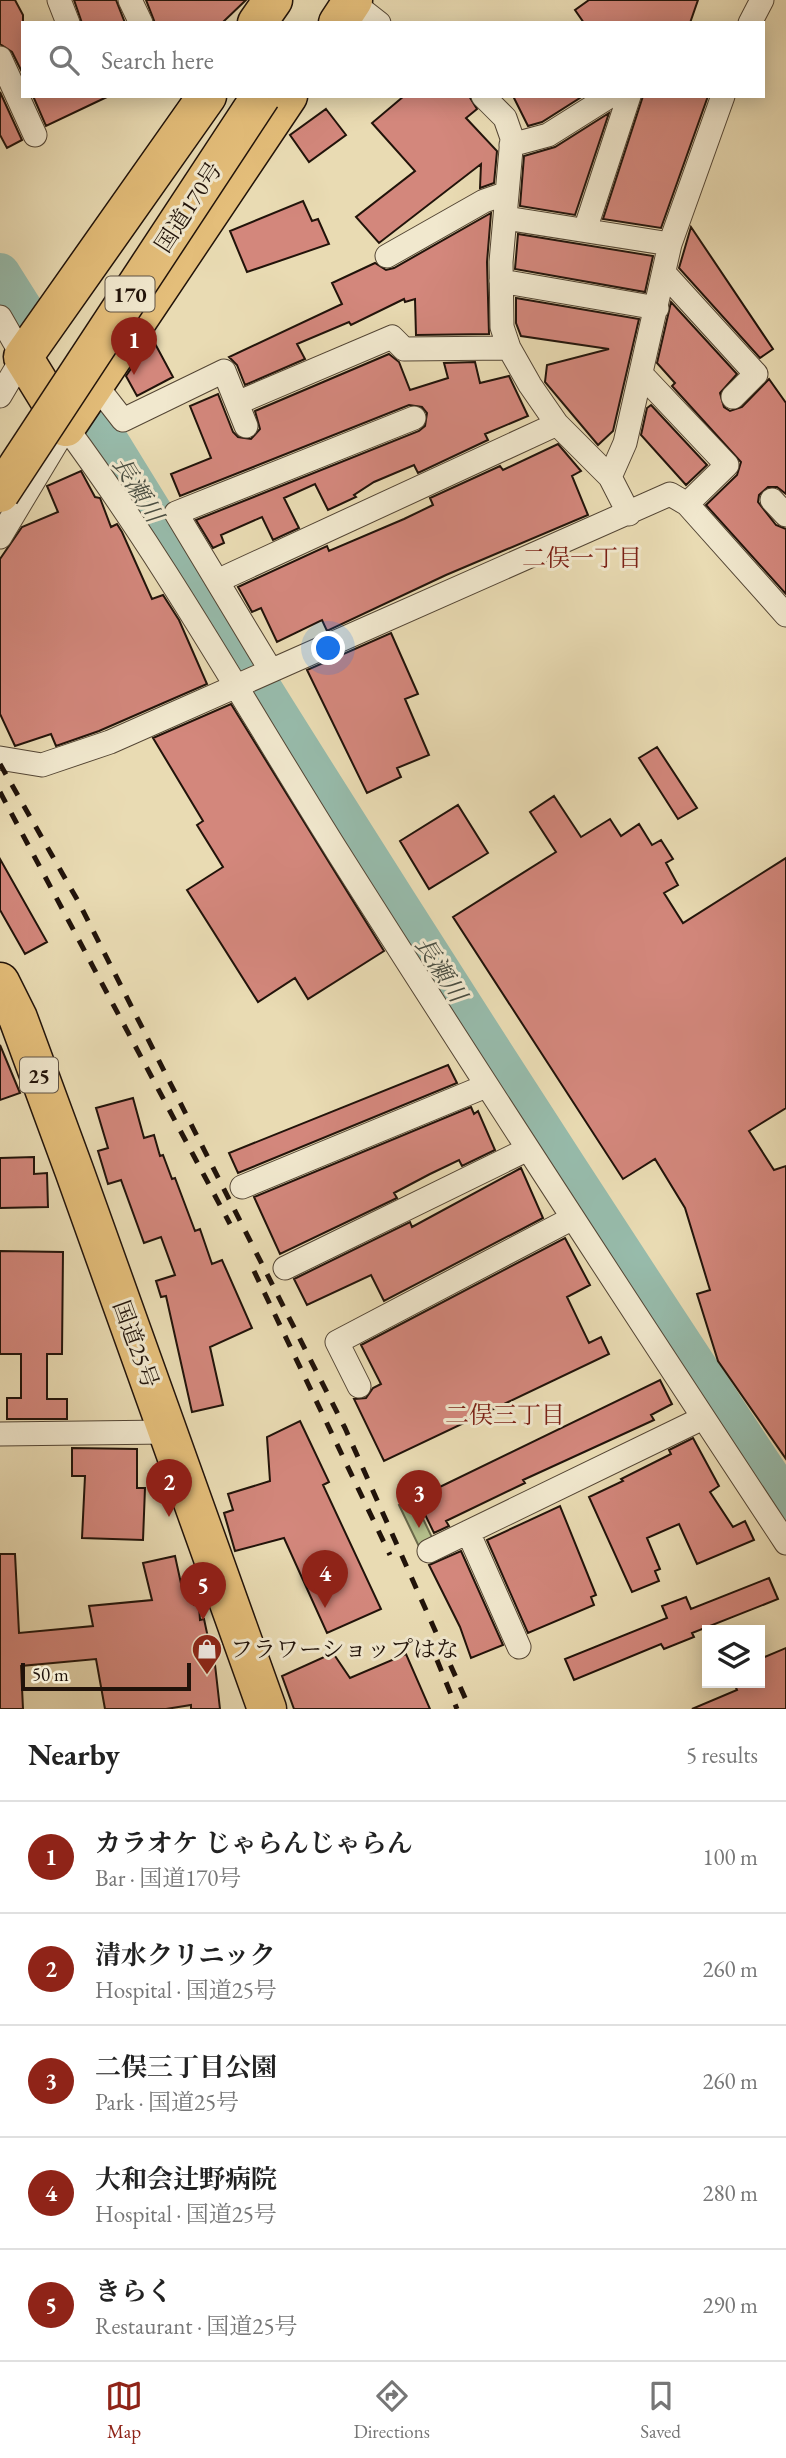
<!DOCTYPE html>
<html lang="en">
<head>
<meta charset="utf-8">
<style>
	body { margin:0; font-family:"EB Garamond","Noto Serif JP",serif; background:#f2f2f2; color:#222 }
	.controls { position:absolute; right:21px; bottom:21px; display:grid; overflow:hidden; border-radius:0px; box-shadow:0 4px 18px #0003 }
	.controls button { width:63px; height:63px; display:grid; place-items:center; padding:0; border:0; border-bottom:2px solid #e0e0e0; background:#fff; color:#222; font:35px sans-serif }
	.scale { position:absolute; left:21px; bottom:18px; width:170px; box-sizing:border-box; padding-left:7px; border:4px solid #21130a; border-top:0; font-size:19px; line-height:24px; white-space:nowrap; color:#21130a; -webkit-text-stroke:5px #f1e8ce; paint-order:stroke }
	.you { position:absolute; left:329px; top:649px; width:24px; height:24px; margin:-18px; border:5px solid #fff; border-radius:50%; background:#1a73e8; box-shadow:0 0 0 10px #1a73e833 }
	.badge { display:grid; place-items:center; width:46px; height:46px; border-radius:50%; background:#8f2418; color:#fff; font-size:23px; font-weight:700 }
	.pin { position:absolute; translate:-50% -58px; filter:drop-shadow(0 2px 4px #0008) }
	.pin::after { content:''; position:absolute; top:37px; width:24px; height:21px; background:inherit; clip-path:polygon(0 0,100% 0,50% 100%) }
	.list { margin:0; padding:0; list-style:none }
	h2 { display:flex; justify-content:space-between; align-items:center; height:91px; margin:0; padding:0 28px; font-size:30px }
	h2 small { font-size:23px; font-weight:400; color:#767676 }
	.list li { display:grid; grid-template-columns:46px 1fr auto; gap:21px; align-items:center; box-sizing:border-box; height:112px; padding:0 28px; border-top:2px solid #e0e0e0 }
	.list b { display:block; font-size:26px; white-space:nowrap }
	.list p { margin:0; font-size:23px; white-space:nowrap; color:#767676 }
	.list em { font-size:23px; font-style:normal; color:#767676 }
	.icon { flex:none; width:38px; height:38px; fill:none; stroke:currentColor; stroke-width:2; stroke-linecap:round; stroke-linejoin:round }
	.map { position:relative; flex:none; width:786px; height:1709px; overflow:hidden }
	.search { position:absolute; background:#fff; box-shadow:0 4px 18px #0003; left:21px; right:21px; top:21px; height:77px; display:flex; align-items:center; gap:18px; box-sizing:border-box; padding:0 24px; border-radius:0px; color:#767676; font-size:26px }
	.sheet { height:651px; background:#fff }
	nav { display:flex; justify-content:space-around; align-items:center; box-sizing:border-box; height:98px; border-top:2px solid #e0e0e0; background:#fff; font-size:19px; color:#767676 }
	nav a { display:grid; justify-items:center; gap:4px }
	nav .on { color:#8f2418 }
	.map>svg:first-child { display:block }
	.green { fill:#b6c08c; stroke:#6c6a4b; stroke-width:2 }
	.lines { fill:none; stroke-linecap:round; stroke-linejoin:round }
	.river { stroke:#97bbab; stroke-width:40 }
	.building { fill:#d3877c; stroke:#21130a; stroke-width:2 }
	.minor-casing { stroke:#534534; stroke-width:25 }
	.trunk-casing { stroke:#21130a; stroke-width:41 }
	.minor { stroke:#f1e8ce; stroke-width:23 }
	.trunk { stroke:#e4be7a; stroke-width:38 }
	.rail { stroke:#21130a; stroke-width:5; stroke-dasharray:12 12; stroke-linecap:butt }
	.trunk-bridge-casing { stroke:#21130a; stroke-width:41; stroke-linecap:butt }
	.trunk-bridge { stroke:#e4be7a; stroke-width:38 }
	.labels { text-anchor:middle; dominant-baseline:central; stroke-width:6; stroke-linejoin:round; paint-order:stroke }
	.shield { fill:#f1e8ce; stroke:#5f5345; stroke-width:2 }
	.shield-label { font-size:21px; font-weight:bold; fill:#21130a }
	.street-label { font-size:23px; fill:#21130a; stroke:#f1e8ce }
	.poi-label { font-size:23px; fill:#21130a; stroke:#f1e8ce; text-anchor:start }
	.water-label { font-size:24px; font-style:italic; fill:#4a4e42; stroke:#f1e8ce }
	.neighbourhood-label { font-size:24px; fill:#7a1f14; stroke:#f1e8ce }
</style>
</head>
<body>
<div class="map">
<svg width="786" height="1709" viewBox="0 0 786 1709">
	<rect width="100%" height="100%" fill="#e9dbb3"/>
	<filter id="stains"><feTurbulence type="fractalNoise" baseFrequency=".00286" numOctaves="4"/><feColorMatrix values="0 0 0 0 .2 0 0 0 0 .09 0 0 0 0 .02 0 0 0 .5 -.17"/></filter>
	<radialGradient id="worn" r=".72"><stop offset=".6" stop-color="#630" stop-opacity="0"/><stop offset="1" stop-color="#630" stop-opacity=".3"/></radialGradient>
	<path class="green" d="M 413,1498 L 439,1552 L 425,1559 L 399,1505 Z"/>
	<g class="lines">
		<path class="river" d="M 0,273 L 29,319
			M 103,432 C 324,792 552,1149 786,1501"/>
	</g>
	<path class="building" d="M 0,0 L 15,0 L 23,15 L 23,74 L 12,52 L 0,44 Z
		M 74,0 L 116,0 L 125,23 L 82,23 Z
		M 146,0 L 246,0 L 222,23 L 155,23 Z
		M 589,0 L 698,0 L 690,23 L 584,23 L 575,10 Z
		M 0,92 L 22,140 L 7,148 L 0,135 Z
		M 33,96 L 109,96 L 46,126 Z
		M 404,96 L 469,96 L 477,109 L 466,118 L 497,151 L 494,183 L 480,188 L 481,164 L 379,243 L 356,217 L 415,171 L 372,123 Z
		M 513,96 L 583,96 L 542,122 L 528,126 Z
		M 643,96 L 708,96 L 661,228 L 603,219 Z
		M 326,109 L 346,135 L 309,162 L 290,135 Z
		M 609,113 L 575,215 L 520,206 L 524,156 L 555,147 Z
		M 303,201 L 312,221 L 318,219 L 329,244 L 247,272 L 230,231 Z
		M 491,213 L 487,262 L 489,334 L 416,335 L 415,299 L 405,302 L 404,299 L 351,325 L 349,322 L 297,344 L 305,359 L 245,385 L 237,365 L 229,357 L 342,304 L 332,283 L 375,263 L 386,270 L 394,268 Z
		M 691,227 L 773,349 L 760,358 L 679,268 Z
		M 518,234 L 653,256 L 645,292 L 515,269 Z
		M 516,298 L 639,319 L 613,431 L 598,445 L 545,382 L 547,365 L 609,349 L 521,336 L 516,323 Z
		M 671,302 L 737,374 L 720,393 L 724,407 L 730,411 L 742,407 L 769,379 L 786,403 L 786,494 L 777,487 L 768,487 L 759,495 L 758,502 L 776,525 L 786,529 L 786,594 L 706,505 L 737,475 L 741,462 L 672,386 L 675,383 L 657,363 Z
		M 152,338 L 173,377 L 137,396 L 126,376 Z
		M 389,354 L 399,362 L 410,390 L 448,378 L 444,363 L 475,362 L 480,383 L 509,376 L 528,416 L 485,434 L 488,440 L 418,473 L 414,465 L 374,482 L 354,495 L 356,497 L 328,510 L 315,484 L 284,498 L 299,528 L 273,540 L 262,517 L 221,535 L 224,543 L 213,548 L 196,520 L 419,431 L 425,426 L 427,413 L 422,407 L 409,405 L 180,496 L 171,474 L 211,458 L 190,406 L 218,394 L 233,432 L 238,437 L 251,439 L 260,429 L 255,411 Z
		M 651,405 L 707,465 L 686,485 L 641,435 L 647,408 Z
		M 558,444 L 581,471 L 572,476 L 588,515 L 446,575 L 327,631 L 322,620 L 277,642 L 261,608 L 252,612 L 238,587 L 327,546 L 329,551 L 404,519 L 433,505 L 430,498 L 500,466 L 503,470 Z
		M 81,471 L 95,497 L 100,498 L 111,527 L 117,524 L 122,532 L 152,599 L 163,595 L 179,620 L 207,684 L 99,731 L 56,746 L 51,734 L 15,746 L 0,714 L 0,559 L 22,527 L 58,512 L 47,486 Z
		M 391,633 L 418,694 L 405,699 L 429,755 L 397,768 L 401,777 L 367,793 L 307,670 Z
		M 231,704 L 384,951 L 308,999 L 295,978 L 258,1002 L 187,890 L 223,867 L 197,825 L 203,821 L 153,738 Z
		M 657,747 L 697,808 L 678,819 L 639,758 Z
		M 554,796 L 581,837 L 610,819 L 621,836 L 639,824 L 652,845 L 661,840 L 673,859 L 666,863 L 678,885 L 664,893 L 683,923 L 786,858 L 786,1108 L 749,1131 L 774,1170 L 786,1166 L 786,1459 L 718,1361 L 697,1294 L 710,1290 L 685,1208 L 655,1159 L 623,1179 L 453,917 L 556,852 L 530,812 Z
		M 458,805 L 488,853 L 429,889 L 400,841 Z
		M 0,859 L 47,942 L 25,954 L 0,910 Z
		M 0,1045 L 20,1093 L 0,1100 Z
		M 448,1065 L 457,1083 L 238,1173 L 229,1153 Z
		M 133,1098 L 144,1138 L 154,1135 L 160,1156 L 163,1155 L 172,1179 L 175,1178 L 195,1231 L 200,1229 L 212,1264 L 222,1260 L 252,1328 L 210,1347 L 223,1405 L 192,1412 L 166,1296 L 161,1297 L 156,1281 L 175,1275 L 161,1237 L 144,1243 L 121,1180 L 108,1184 L 98,1151 L 108,1148 L 96,1108 Z
		M 471,1107 L 474,1114 L 478,1111 L 495,1150 L 462,1166 L 459,1160 L 430,1174 L 394,1193 L 397,1198 L 280,1254 L 254,1197 Z
		M 34,1157 L 34,1174 L 47,1173 L 48,1207 L 0,1208 L 0,1158 Z
		M 521,1168 L 543,1218 L 384,1301 L 371,1275 L 307,1305 L 294,1279 L 410,1222 L 412,1227 Z
		M 565,1238 L 590,1285 L 567,1297 L 589,1343 L 601,1337 L 609,1354 L 384,1461 L 354,1399 L 366,1398 L 373,1388 L 381,1384 L 361,1345 Z
		M 0,1251 L 63,1252 L 62,1354 L 47,1354 L 47,1399 L 67,1399 L 67,1419 L 7,1419 L 7,1398 L 21,1398 L 21,1354 L 0,1354 Z
		M 660,1380 L 672,1404 L 651,1415 L 654,1420 L 523,1480 L 525,1483 L 446,1521 L 449,1526 L 434,1533 L 417,1498 Z
		M 300,1421 L 329,1482 L 323,1485 L 381,1609 L 327,1633 L 284,1538 L 235,1551 L 224,1513 L 233,1510 L 228,1494 L 270,1481 L 267,1437 Z
		M 693,1438 L 719,1486 L 710,1492 L 733,1527 L 745,1521 L 754,1540 L 697,1564 L 679,1524 L 647,1538 L 660,1569 L 655,1571 L 659,1581 L 632,1592 L 589,1497 L 623,1481 L 621,1479 L 671,1454 L 669,1450 Z
		M 72,1448 L 137,1449 L 137,1488 L 145,1488 L 143,1540 L 82,1538 L 85,1476 L 72,1476 Z
		M 560,1506 L 596,1595 L 591,1597 L 594,1605 L 528,1633 L 487,1540 Z
		M 461,1551 L 503,1645 L 471,1658 L 460,1627 L 429,1565 Z
		M 0,1554 L 15,1554 L 19,1633 L 93,1626 L 89,1606 L 152,1600 L 143,1563 L 175,1556 L 182,1588 L 192,1587 L 194,1605 L 199,1605 L 200,1620 L 204,1619 L 210,1647 L 213,1647 L 220,1709 L 191,1709 L 191,1705 L 166,1709 L 105,1709 L 96,1659 L 21,1666 L 23,1709 L 0,1709 Z
		M 769,1578 L 778,1599 L 692,1633 L 694,1637 L 664,1649 L 661,1644 L 574,1680 L 565,1659 L 667,1618 L 662,1606 L 686,1597 L 691,1609 Z
		M 786,1648 L 786,1709 L 692,1709 L 737,1690 L 734,1683 L 760,1683 L 760,1659 Z
		M 333,1653 L 350,1678 L 406,1654 L 430,1709 L 294,1709 L 282,1676 Z"/>
	<g class="lines">
		<g class="minor-casing">
			<path id="minor" d="M 59,0 L 68,23
				M 130,0 L 141,23
				M 352,2 L 379,23
				M 750,23 L 762,0
				M 0,58 L 35,135
				M 483,96 L 505,118 L 512,138 L 501,262 L 502,327 L 509,348 L 530,385 L 557,424 L 610,477 L 629,514
				M 511,145 L 548,135 L 610,96
				M 505,218 L 670,244
				M 585,230 L 629,96
				M 387,256 L 484,201 L 507,193
				M 664,273 L 756,374 L 733,397
				M 501,281 L 657,308
				M 0,317 L 23,357 L 0,396
				M 642,375 L 727,465 L 687,504
				M 95,384 L 123,420 L 224,371 L 246,426
				M 237,403 L 392,337 L 404,349 L 509,348
				M 610,477 L 625,443 L 670,244 L 723,96
				M 772,500 L 786,515
				M 0,537 L 66,427 C 166,562 249,711 339,854 C 485,1085 635,1314 786,1543
				M 217,581 L 557,424
				M 270,669 L 176,513 L 414,418
				M 0,758 L 42,765 L 110,742 L 670,494 L 687,504 L 786,615
				M 242,1187 L 486,1086
				M 285,1268 L 526,1150
				M 359,1386 L 337,1342 L 571,1219
				M 0,1434 L 167,1432
				M 468,1532 L 519,1647
				M 429,1551 L 703,1418"/>
		</g>
		<g class="trunk-casing">
			<path id="trunk" d="M 257,23 L 273,0
				M 338,23 L 353,0
				M 207,96 L 23,357 L 66,427 L 288,96
				M 0,982 L 18,1018 L 74,1170 L 267,1709"/>
		</g>
		<use href="#minor" class="minor"/>
		<use href="#trunk" class="trunk"/>
		<path class="rail" d="M 0,764 L 78,901 L 345,1428 L 470,1709
			M 0,792 L 230,1224
			M 254,1271 L 390,1555
			M 437,1660 L 457,1709"/>
		<g class="trunk-bridge-casing">
			<path id="trunk-bridge" d="M 0,493 L 261,96"/>
		</g>
		<use href="#trunk-bridge" class="trunk-bridge"/>
	</g>
	<defs>
		<g id="shop-pin" transform="scale(1.575)"><path d="M0 17L-7.5 6A9.5 9.5 0 1 1 7.5 6Z" fill="#8f2418" stroke="#f1e8ce"/><path d="M-5-2.5h2.3a2.7 3.5 0 0 1 5.4 0H5L5.5 6h-11ZM-1.5-2.5h3a1.5 2.3 0 0 0-3 0Z" fill="#fff"/></g>
	</defs>
	<g fill-rule="evenodd">
		<use href="#shop-pin" x="207" y="1649"/>
	</g>
	<g class="labels">
		<g class="shield">
			<rect x="105.5" y="276.5" width="49" height="35" rx="5"/>
			<rect x="20" y="1057.5" width="38" height="35" rx="5"/>
		</g>
		<g class="shield-label">
			<text x="130" y="294">170</text>
			<text x="39" y="1075">25</text>
		</g>
		<g class="street-label">
			<text transform="translate(188 207) rotate(-57)">国道170号</text>
			<text transform="translate(136 1344) rotate(70)">国道25号</text>
		</g>
		<g class="poi-label">
			<text x="230" y="1649">フラワーショップはな</text>
		</g>
		<g class="water-label">
			<text transform="translate(138 489) rotate(58)">長瀬川</text>
			<text transform="translate(441 969) rotate(57)">長瀬川</text>
		</g>
		<g class="neighbourhood-label">
			<text x="582" y="557">二俣一丁目</text>
			<text x="505" y="1414">二俣三丁目</text>
		</g>
	</g>
	<rect width="100%" height="100%" filter="url(#stains)"/>
	<rect width="100%" height="100%" fill="url(#worn)"/>
</svg>
<div class="controls">
<button><svg class="icon" aria-label="layers" viewBox="0 0 24 24"><path d="M12 4l9 5-9 5-9-5zM3 14l9 5 9-5"/></svg></button>
</div>
<div class="scale">50 m</div>
<div class="you"></div>
<div class="pin badge" style="left:134px;top:375px">1</div>
<div class="pin badge" style="left:169px;top:1517px">2</div>
<div class="pin badge" style="left:419px;top:1528px">3</div>
<div class="pin badge" style="left:325px;top:1608px">4</div>
<div class="pin badge" style="left:203px;top:1620px">5</div>
<div class="search"><svg class="icon" aria-label="search" viewBox="0 0 24 24"><circle cx="10" cy="10" r="6"/><path d="M15 15l6 6"/></svg>Search here</div>
</div>
<section class="sheet">
<h2>Nearby<small>5 results</small></h2>
<ul class="list">
<li><span class="badge">1</span><div><b>カラオケ じゃらんじゃらん</b><p>Bar · 国道170号</p></div><em>100 m</em></li>
<li><span class="badge">2</span><div><b>清水クリニック</b><p>Hospital · 国道25号</p></div><em>260 m</em></li>
<li><span class="badge">3</span><div><b>二俣三丁目公園</b><p>Park · 国道25号</p></div><em>260 m</em></li>
<li><span class="badge">4</span><div><b>大和会辻野病院</b><p>Hospital · 国道25号</p></div><em>280 m</em></li>
<li><span class="badge">5</span><div><b>きらく</b><p>Restaurant · 国道25号</p></div><em>290 m</em></li>
</ul>
</section>
<nav>
<a class="on"><svg class="icon" aria-label="map" viewBox="0 0 24 24"><path d="M3 6l6-2 6 2 6-2v14l-6 2-6-2-6 2zM9 4v14M15 6v14"/></svg>Map</a>
<a><svg class="icon" aria-label="directions" viewBox="0 0 24 24"><path d="M12 3l9 9-9 9-9-9zM9 14v-3h6M13 9l2 2-2 2"/></svg>Directions</a>
<a><svg class="icon" aria-label="saved" viewBox="0 0 24 24"><path d="M7 4h10v16l-5-4-5 4z"/></svg>Saved</a>
</nav>
</body>
</html>
